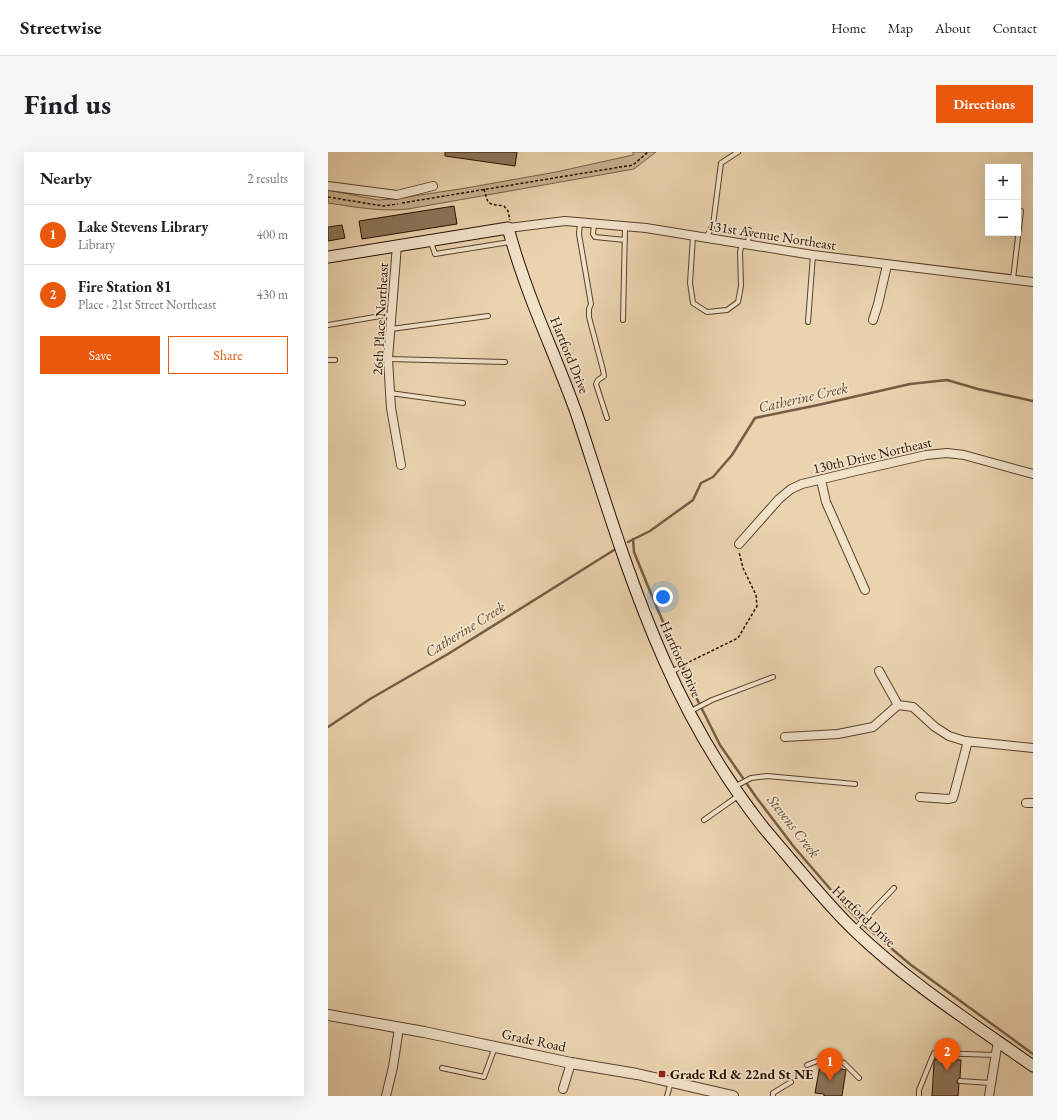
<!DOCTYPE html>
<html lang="en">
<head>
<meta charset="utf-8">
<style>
	body { margin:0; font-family:"EB Garamond",serif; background:#f6f6f6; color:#202124 }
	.controls { position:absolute; right:12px; top:12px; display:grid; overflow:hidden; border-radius:0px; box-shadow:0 4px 16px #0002 }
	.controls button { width:36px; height:36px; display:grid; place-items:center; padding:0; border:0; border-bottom:1px solid #e0e0e0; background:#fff; color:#202124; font:20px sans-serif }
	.you { position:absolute; left:335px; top:445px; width:14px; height:14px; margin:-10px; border:3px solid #fff; border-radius:50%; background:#1a73e8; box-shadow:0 0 0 6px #1a73e833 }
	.badge { display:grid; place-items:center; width:26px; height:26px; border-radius:50%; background:#ea580c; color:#fff; font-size:13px; font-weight:700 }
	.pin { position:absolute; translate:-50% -33px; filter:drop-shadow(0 1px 2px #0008) }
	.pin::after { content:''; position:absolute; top:21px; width:14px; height:12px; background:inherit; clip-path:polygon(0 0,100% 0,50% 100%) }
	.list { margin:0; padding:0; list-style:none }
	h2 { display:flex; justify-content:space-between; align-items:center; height:52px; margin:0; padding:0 16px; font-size:17px }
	h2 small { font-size:13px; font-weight:400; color:#757577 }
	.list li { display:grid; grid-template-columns:26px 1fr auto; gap:12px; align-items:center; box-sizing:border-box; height:60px; padding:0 16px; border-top:1px solid #e0e0e0 }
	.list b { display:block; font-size:15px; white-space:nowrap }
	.list p { margin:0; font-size:13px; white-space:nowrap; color:#757577 }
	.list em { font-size:13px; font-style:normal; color:#757577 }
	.actions { display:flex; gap:8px; padding:12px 16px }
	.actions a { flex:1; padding:9px 0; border:1px solid #ea580c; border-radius:0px; text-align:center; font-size:14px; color:#ea580c }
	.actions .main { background:#ea580c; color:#fff }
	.map { position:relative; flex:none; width:705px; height:944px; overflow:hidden; border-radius:0px }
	header { display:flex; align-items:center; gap:24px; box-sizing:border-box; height:56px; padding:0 20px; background:#fff; border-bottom:1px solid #e0e0e0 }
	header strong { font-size:19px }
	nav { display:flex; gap:22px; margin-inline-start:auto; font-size:14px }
	.intro { display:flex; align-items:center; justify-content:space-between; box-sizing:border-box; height:96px; padding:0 24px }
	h1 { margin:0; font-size:28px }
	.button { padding:10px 18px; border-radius:0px; background:#ea580c; color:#fff; font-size:14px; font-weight:700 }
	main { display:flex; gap:24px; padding:0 24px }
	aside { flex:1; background:#fff; border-radius:0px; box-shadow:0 4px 16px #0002 }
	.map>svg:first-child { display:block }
	.green { fill:#c9b290; stroke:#796048 }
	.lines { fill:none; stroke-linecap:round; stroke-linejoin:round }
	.stream { stroke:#755c45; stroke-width:2.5 }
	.building { fill:#8d755a; stroke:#290f00 }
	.service-casing { stroke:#59402c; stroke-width:6 }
	.minor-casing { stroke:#59402c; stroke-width:10 }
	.tertiary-casing { stroke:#59402c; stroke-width:12 }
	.secondary-casing { stroke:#290f00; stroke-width:13 }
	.path { stroke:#290f00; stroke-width:1.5; stroke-dasharray:3 2; stroke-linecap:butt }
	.service { stroke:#f1e2ca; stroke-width:4 }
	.minor { stroke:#f1e2ca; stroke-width:8 }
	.tertiary { stroke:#f1e2ca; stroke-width:10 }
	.secondary { stroke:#f1e2ca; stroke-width:11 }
	.poi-dot { fill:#8f2418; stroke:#f1e2ca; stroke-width:1.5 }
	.labels { text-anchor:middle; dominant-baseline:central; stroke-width:3.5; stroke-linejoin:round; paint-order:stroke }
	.street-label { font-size:14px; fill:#290f00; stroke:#f1e2ca }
	.poi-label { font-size:14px; font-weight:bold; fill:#290f00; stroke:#f1e2ca; text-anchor:start }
	.water-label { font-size:15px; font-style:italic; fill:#624934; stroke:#f1e2ca }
</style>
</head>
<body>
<header>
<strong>Streetwise</strong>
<nav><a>Home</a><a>Map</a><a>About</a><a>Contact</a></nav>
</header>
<div class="intro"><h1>Find us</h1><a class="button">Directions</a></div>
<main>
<aside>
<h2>Nearby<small>2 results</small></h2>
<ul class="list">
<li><span class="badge">1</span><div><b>Lake Stevens Library</b><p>Library</p></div><em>400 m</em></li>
<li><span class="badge">2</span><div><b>Fire Station 81</b><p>Place · 21st Street Northeast</p></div><em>430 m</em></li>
</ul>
<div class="actions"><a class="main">Save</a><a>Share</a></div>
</aside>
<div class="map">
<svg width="705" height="944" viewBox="0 0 705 944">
	<rect width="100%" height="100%" fill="#ead3ae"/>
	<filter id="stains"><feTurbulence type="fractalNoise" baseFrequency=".005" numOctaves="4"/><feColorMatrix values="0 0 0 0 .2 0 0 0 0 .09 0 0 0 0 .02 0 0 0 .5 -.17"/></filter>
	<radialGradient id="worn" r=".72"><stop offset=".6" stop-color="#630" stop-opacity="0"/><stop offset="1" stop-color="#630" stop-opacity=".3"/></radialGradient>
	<path class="green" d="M 305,0 L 328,0 L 306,17 L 80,57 C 53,60 27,55 0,51 L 0,38 L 50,48 L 66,47 L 138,36 L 228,20 L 305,3 Z"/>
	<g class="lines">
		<path class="stream" d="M 305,387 L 306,400 L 326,449 L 364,537 L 392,593 L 428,645 L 466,695 L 516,753 L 538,775 L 583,813 L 705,902
			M 300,390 L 322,379 L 365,348 L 373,331 L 385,325 L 404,303 L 427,266 L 490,253 L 582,232 L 619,228 L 650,237 L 705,249
			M 0,575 L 42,547 L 120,502 L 286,398"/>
	</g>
	<path class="building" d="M 117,0 L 189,0 L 187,14 L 117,4 Z
		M 126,54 L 129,72 L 34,87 L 31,69 Z
		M 14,73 L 17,86 L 0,89 L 0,75 Z
		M 607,907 L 633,908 L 632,926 L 629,928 L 629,931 L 631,932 L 630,944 L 604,944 L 606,910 Z
		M 497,910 L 505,912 L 504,915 L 518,918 L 514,944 L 496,944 L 496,942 L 487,941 L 492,913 L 496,913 Z"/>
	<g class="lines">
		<g class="service-casing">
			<path id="service" d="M 252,71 L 251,82 L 263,152 L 261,157 L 261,165 L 275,218 L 276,224 L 270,228 L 268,232 L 279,266
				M 266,72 L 265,82 L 267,85 L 297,88
				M 365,84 L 362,131 L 365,151 L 379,160 L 399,158 L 410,150 L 413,134 L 412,100 L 414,92
				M 378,86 L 385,73 L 393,11 L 410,0
				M 103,90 L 107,102 L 182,90
				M 420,93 L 421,78
				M 685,127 L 693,59
				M 295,168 L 297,75
				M 480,170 L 485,103
				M 0,173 L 64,162
				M 63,177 L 160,164
				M 60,207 L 177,210
				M 0,208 L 7,208
				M 62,241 L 135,251
				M 342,521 L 355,513
				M 361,560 L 384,548 L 445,525
				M 406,635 L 423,626 L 439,624 L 527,632
				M 376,668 L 410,644
				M 526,778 L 566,736
				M 479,913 L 497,906 L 516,911 L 531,926
				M 114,916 L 156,925 L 167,895
				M 632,929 L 663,931
				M 339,944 L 343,930
				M 445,944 L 445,941 L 463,930
				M 591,944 L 591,938 L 606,901 L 668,903"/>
		</g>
		<g class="minor-casing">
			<path id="minor" d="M 0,34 L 69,43 L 105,34
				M 180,76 L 237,69 L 318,76 L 485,103 L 705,130
				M 69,93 L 60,207 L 63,256 L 73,313
				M 545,168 L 550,152 L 559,113
				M 493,328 L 498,350 L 537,438
				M 411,392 L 451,347 L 463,337 L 474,332 L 528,319 L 598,303 L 619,301 L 636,303 L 705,322
				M 551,519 L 570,553
				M 457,585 L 510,582 L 545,575 L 570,553 L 585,555 L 607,575 L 621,584 L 637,589 L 705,596
				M 592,645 L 620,647 L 625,646 L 640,589
				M 698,651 L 705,651
				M 235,937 L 243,911
				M 58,944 L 65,915 L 71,876
				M 661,944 L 670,889"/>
		</g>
		<g class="tertiary-casing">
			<path id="tertiary" d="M 0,863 L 96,880 L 243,911 L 309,922 L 405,944"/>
		</g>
		<g class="secondary-casing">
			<path id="secondary" d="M 0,105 L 180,76 C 187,102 196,128 206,154 C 220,190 236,226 249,263 C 276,345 301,429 336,508 C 362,567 395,624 435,675 C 446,688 457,701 468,714 C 487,736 505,758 526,778 C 580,830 644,871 705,914"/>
		</g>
		<path class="path" d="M 156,37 C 161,55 159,51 176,54 L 180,59 L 182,68
			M 0,45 L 55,54 L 70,52
			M 74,51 L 305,13 L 320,0
			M 361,510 L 410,486 L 429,454 L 428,443 L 415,416 L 411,400"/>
		<use href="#service" class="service"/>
		<use href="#minor" class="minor"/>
		<use href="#tertiary" class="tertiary"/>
		<use href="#secondary" class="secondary"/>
	</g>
	<rect class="poi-dot" x="330" y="918" width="8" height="8" rx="2"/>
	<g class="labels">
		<g class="street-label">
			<text transform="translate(444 83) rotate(9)">131st Avenue Northeast</text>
			<text transform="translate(52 167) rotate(-87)">26th Place Northeast</text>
			<text transform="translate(242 203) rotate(68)">Hartford Drive</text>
			<text transform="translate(544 303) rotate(-13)">130th Drive Northeast</text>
			<text transform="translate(353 507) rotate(66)">Hartford Drive</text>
			<text transform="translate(536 764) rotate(44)">Hartford Drive</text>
			<text transform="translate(206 888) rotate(12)">Grade Road</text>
		</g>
		<g class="poi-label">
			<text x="342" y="922">Grade Rd &amp; 22nd St NE</text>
		</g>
		<g class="water-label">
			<text transform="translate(475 245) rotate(-13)">Catherine Creek</text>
			<text transform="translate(137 477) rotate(-32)">Catherine Creek</text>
			<text transform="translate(466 674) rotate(52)">Stevens Creek</text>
		</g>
	</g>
	<rect width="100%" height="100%" filter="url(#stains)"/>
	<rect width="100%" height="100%" fill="url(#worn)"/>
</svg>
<div class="controls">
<button>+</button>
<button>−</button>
</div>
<div class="you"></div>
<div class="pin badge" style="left:502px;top:929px">1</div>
<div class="pin badge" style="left:619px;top:919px">2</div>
</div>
</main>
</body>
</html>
